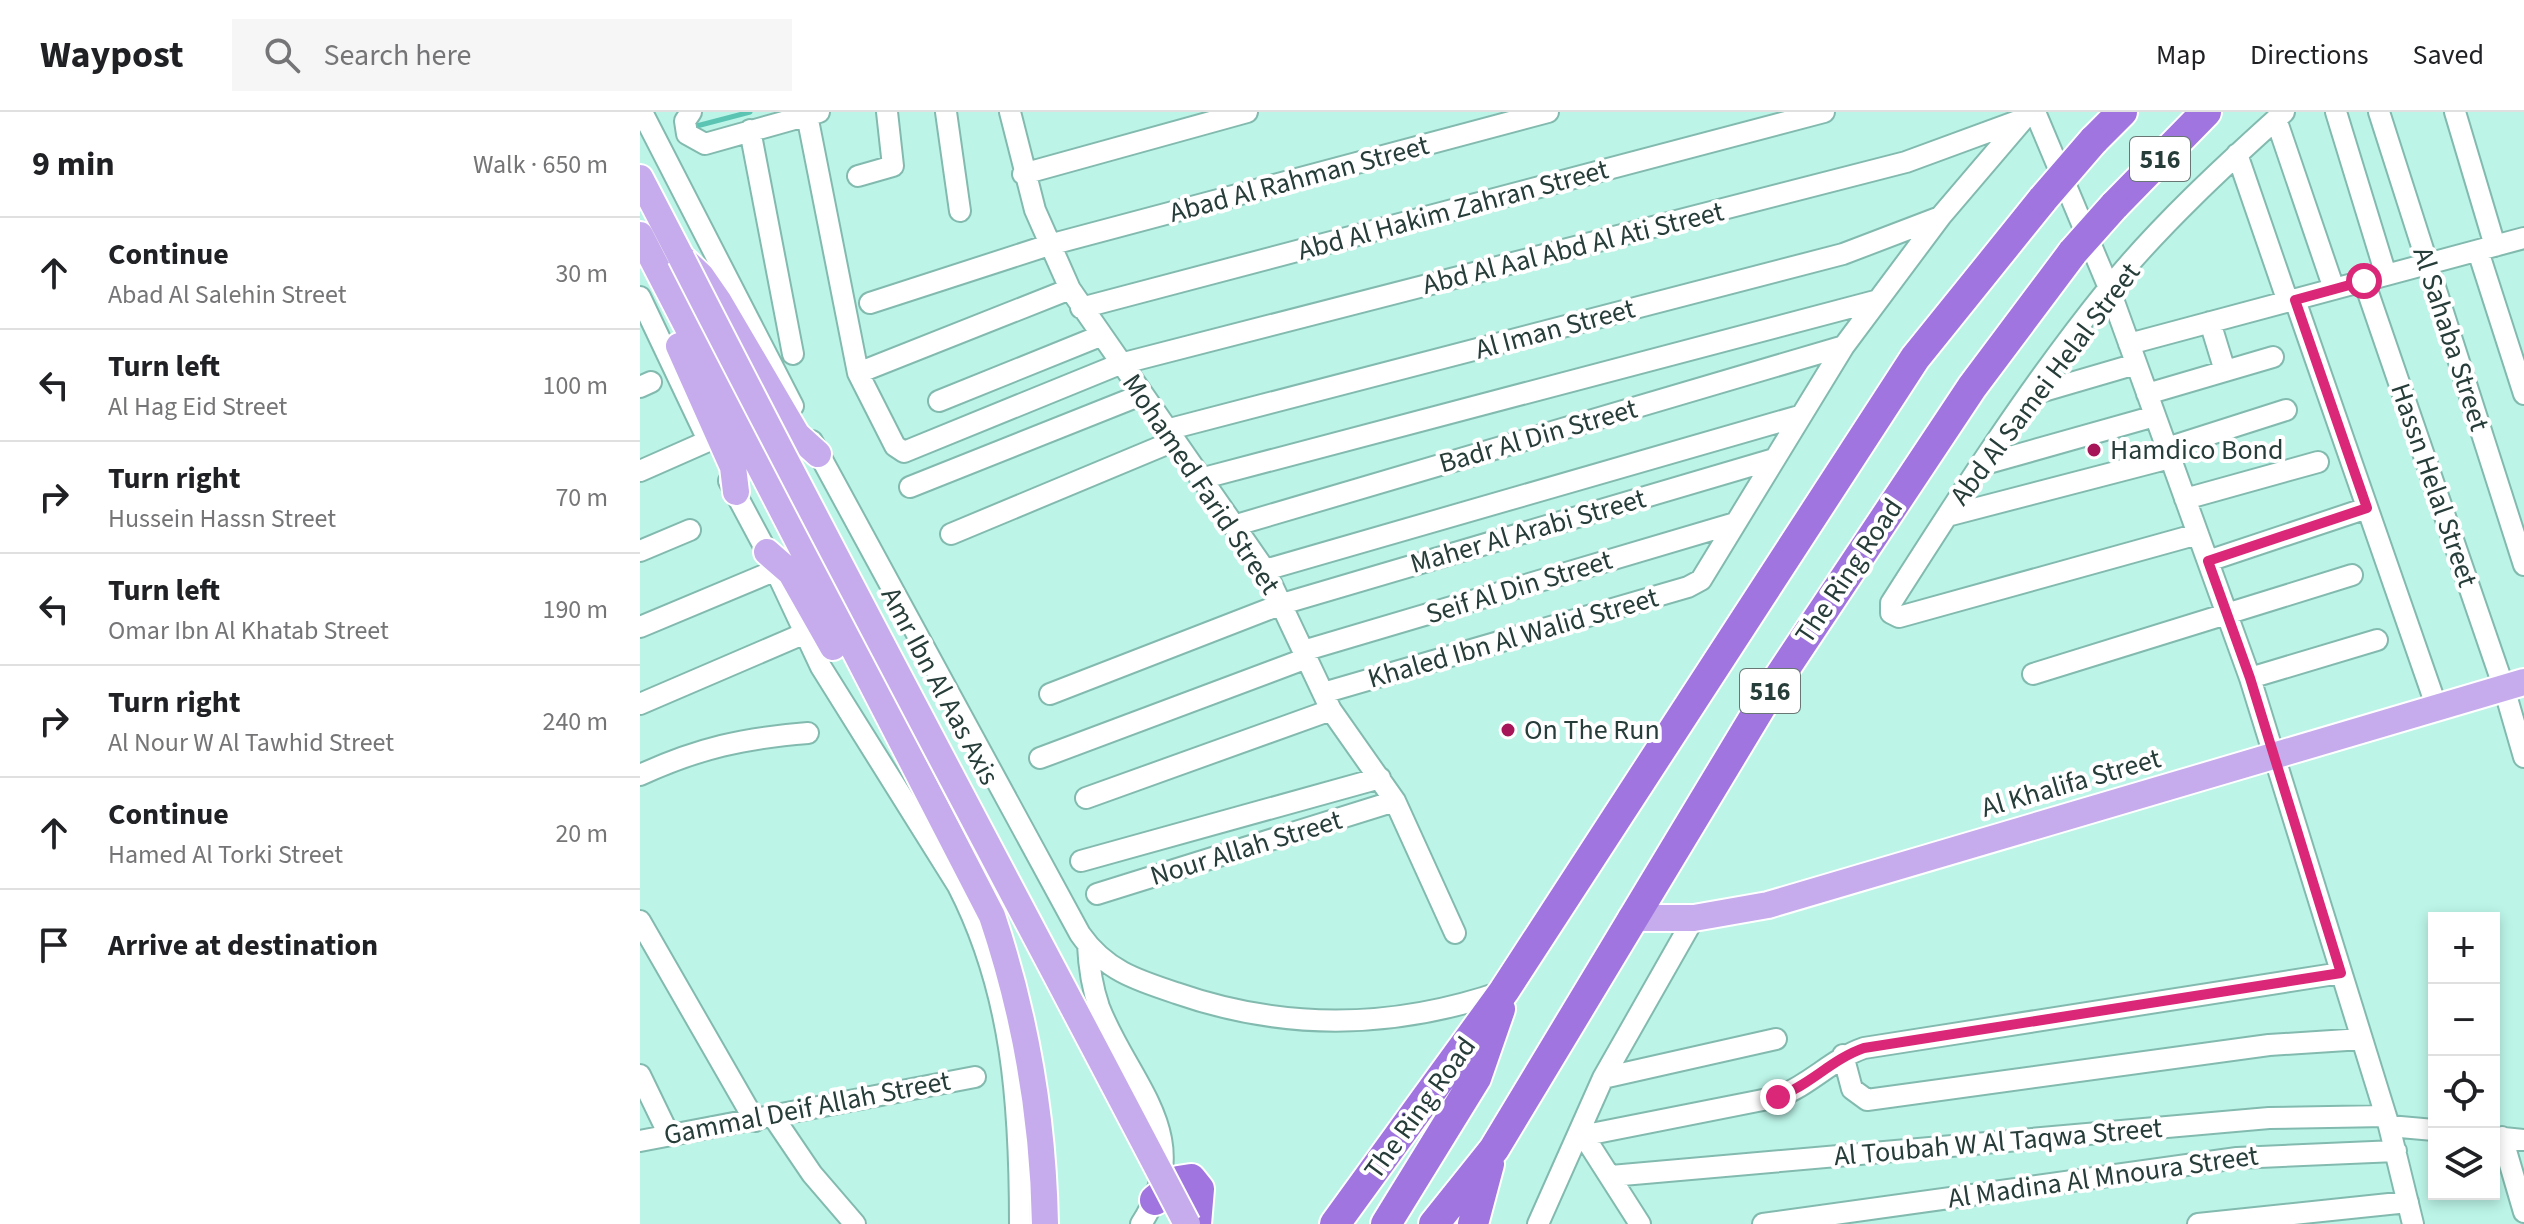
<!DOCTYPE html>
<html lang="en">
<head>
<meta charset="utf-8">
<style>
	body { margin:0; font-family:"Source Sans 3",sans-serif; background:#f6f6f6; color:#202124 }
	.controls { position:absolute; right:24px; bottom:24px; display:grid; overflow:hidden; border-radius:0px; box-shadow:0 4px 12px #0003 }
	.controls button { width:72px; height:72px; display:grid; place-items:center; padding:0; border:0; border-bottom:2px solid #e0e0e0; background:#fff; color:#202124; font:40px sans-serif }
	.stop { position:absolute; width:24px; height:24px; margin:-18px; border:6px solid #db2777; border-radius:50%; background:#fff }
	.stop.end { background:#db2777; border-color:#fff; box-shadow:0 2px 8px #0008 }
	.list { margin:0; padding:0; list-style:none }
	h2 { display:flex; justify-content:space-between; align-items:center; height:104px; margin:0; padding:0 32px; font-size:34px }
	h2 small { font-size:26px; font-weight:400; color:#757577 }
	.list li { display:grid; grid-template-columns:52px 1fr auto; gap:24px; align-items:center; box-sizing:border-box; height:112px; padding:0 32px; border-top:2px solid #e0e0e0 }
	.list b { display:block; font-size:30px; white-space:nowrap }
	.list p { margin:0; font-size:26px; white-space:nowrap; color:#757577 }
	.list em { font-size:26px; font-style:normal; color:#757577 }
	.icon { flex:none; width:44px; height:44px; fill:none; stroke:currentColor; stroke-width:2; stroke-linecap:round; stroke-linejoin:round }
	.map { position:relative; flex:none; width:1884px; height:1112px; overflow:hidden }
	header { display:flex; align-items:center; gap:48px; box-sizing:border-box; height:112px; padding:0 40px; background:#fff; border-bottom:2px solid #e0e0e0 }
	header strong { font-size:38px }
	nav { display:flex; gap:44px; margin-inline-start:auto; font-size:28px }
	.search { width:560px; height:72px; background:#f6f6f6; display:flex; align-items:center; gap:20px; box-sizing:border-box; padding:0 28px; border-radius:0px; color:#757577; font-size:30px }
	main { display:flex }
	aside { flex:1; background:#fff }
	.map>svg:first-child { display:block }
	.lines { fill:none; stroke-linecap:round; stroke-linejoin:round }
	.stream { stroke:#5bc4b2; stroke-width:5 }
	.minor-casing { stroke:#83baaf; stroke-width:24 }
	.major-casing { stroke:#fff; stroke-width:30 }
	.highway-casing { stroke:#fff; stroke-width:34 }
	.minor { stroke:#fff; stroke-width:20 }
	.major { stroke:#c6acec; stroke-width:26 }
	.highway { stroke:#a075e0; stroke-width:30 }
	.major-bridge-casing { stroke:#fff; stroke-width:30; stroke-linecap:butt }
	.highway-bridge-casing { stroke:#fff; stroke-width:34; stroke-linecap:butt }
	.major-bridge { stroke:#c6acec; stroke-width:26 }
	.highway-bridge { stroke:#a075e0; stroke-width:30 }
	.route { stroke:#db2777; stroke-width:10 }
	.poi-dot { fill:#a51557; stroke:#fff; stroke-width:3 }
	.labels { text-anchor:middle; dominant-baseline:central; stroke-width:8; stroke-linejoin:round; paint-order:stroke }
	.shield { fill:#fff; stroke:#687774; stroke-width:2 }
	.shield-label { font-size:26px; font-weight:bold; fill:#273d39 }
	.street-label { font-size:28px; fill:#273d39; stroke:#fff }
	.poi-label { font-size:28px; fill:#273d39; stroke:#fff; text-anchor:start }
</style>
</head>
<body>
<header>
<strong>Waypost</strong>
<div class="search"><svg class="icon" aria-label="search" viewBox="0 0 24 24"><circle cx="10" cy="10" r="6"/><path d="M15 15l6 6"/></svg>Search here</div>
<nav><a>Map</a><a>Directions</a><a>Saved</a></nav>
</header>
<main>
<aside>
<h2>9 min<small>Walk · 650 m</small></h2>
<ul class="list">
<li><svg class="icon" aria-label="ahead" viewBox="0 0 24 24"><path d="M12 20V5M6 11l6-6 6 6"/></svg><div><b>Continue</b><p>Abad Al Salehin Street</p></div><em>30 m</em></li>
<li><svg class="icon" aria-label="left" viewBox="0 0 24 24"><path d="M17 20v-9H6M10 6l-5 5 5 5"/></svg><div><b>Turn left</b><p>Al Hag Eid Street</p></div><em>100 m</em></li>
<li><svg class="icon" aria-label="right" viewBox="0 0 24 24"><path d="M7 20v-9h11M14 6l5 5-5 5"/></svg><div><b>Turn right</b><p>Hussein Hassn Street</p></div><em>70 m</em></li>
<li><svg class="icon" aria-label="left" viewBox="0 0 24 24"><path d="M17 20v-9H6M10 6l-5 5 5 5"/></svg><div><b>Turn left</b><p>Omar Ibn Al Khatab Street</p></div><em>190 m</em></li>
<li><svg class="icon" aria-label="right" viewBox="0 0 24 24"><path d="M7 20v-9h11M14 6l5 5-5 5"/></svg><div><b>Turn right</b><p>Al Nour W Al Tawhid Street</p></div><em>240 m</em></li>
<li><svg class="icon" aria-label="ahead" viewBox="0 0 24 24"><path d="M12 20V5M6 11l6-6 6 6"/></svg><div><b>Continue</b><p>Hamed Al Torki Street</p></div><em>20 m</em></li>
<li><svg class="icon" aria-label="arrive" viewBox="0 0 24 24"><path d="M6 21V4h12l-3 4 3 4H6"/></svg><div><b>Arrive at destination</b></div></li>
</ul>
</aside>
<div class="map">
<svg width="1884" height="1112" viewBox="0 0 1884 1112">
	<rect width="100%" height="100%" fill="#bcf4e8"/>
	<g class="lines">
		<path class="stream" d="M 49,16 L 110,0"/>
		<g class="minor-casing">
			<path id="minor" d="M 2,0 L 153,294
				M 51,0 L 45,9 L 47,22 L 65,32 L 179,0
				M 306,0 L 320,99
				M 370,0 L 395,98 L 430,177 L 625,458 L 691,598 L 755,689 L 815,821
				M 1395,0 L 1469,176 L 1610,566 L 1749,1014 L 1773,1112
				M 1696,0 L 1746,163
				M 1739,0 L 1884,453
				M 1815,0 L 1855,134
				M 167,3 L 218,261 L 255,334 L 264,340 L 480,252 L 1266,50 L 1383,7
				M 1636,7 L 1694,177
				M 110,18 L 153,242
				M 1597,42 L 1648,190
				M 383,62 L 607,0
				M 218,64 L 253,54 L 247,0
				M 1838,139 L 1884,282
				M 1724,169 L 1864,576 L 1884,645
				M 0,185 L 67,326
				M 1655,188 L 1797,596
				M 230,191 L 409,133 L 908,0
				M 441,196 L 1184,0
				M 1570,210 L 1585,259
				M 1489,232 L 1884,126
				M 218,261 L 430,177
				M 0,275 L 11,270
				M 1507,282 L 1633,245
				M 1390,283 L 1496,252
				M 299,289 L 460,224
				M 526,318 L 1203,142 L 1300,105
				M 172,329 L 440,822 C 465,858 496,868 536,881 C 645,919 755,917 864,879
				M 1527,336 L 1646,298
				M 1345,352 L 1515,304
				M 0,359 L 68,329
				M 560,367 L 1235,189
				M 89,369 L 127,440 L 181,555 L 318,774 C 373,881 380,994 380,1112
				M 270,375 L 501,283
				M 1545,387 L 1678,350
				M 1307,404 L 1530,346
				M 593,414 L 1204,234
				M 311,422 L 534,329
				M 1558,422 L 1259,505 L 1251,501 L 1251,491 C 1318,386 1390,273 1468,177 C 1518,115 1585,53 1644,0
				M 0,439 L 50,418
				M 1568,449 L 1727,396
				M 625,458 L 1159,304
				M 0,515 L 134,459
				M 663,539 L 1095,411
				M 1393,562 L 1712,463
				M 1610,566 L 1737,528
				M 683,581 L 1048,475 L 1061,468 L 1204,234 L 1301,104 L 1382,9
				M 410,582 L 642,492 L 1134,347
				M 0,592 L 163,522
				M 400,646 L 667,546
				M 0,663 C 59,636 104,626 168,621
				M 446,686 L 691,598
				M 441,749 L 740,666
				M 457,782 L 755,689
				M 0,809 L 115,1009
				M 448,833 C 449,855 452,875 459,895 C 489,973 558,1024 501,1112
				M 1203,943 L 1212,977 L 1227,988 L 1629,933 L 1722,927
				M 0,963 L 29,1023
				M 963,966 L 1136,927
				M 132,1003 L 172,1062 L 215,1112
				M 1749,1014 L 1794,1018
				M 940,1018 L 1000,1112
				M 946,1023 L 1138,985 C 1170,973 1192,947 1224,936 L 1701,861
				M 1854,1025 L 1884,1028
				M 1862,1025 L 1884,1100
				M 0,1029 L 335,965
				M 971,1064 L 1629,1006 L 1746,1004
				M 898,1112 L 963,966 L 1054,806
				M 1123,1112 L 1597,1046 L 1756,1039
				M 1558,1112 L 1768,1090"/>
		</g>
		<g class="major-casing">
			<path id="major" d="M 0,66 L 41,145 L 61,164 L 79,190 L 157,323 L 178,342
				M 0,123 L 352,804 C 386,905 403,1006 405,1112
				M 39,234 L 93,355 L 96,380
				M 127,440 L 151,461 L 193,535
				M 991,806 L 1054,806 L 1128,793 L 1884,570"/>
		</g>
		<g class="highway-casing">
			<path id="highway" d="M 1453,29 L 1482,0
				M 1474,94 L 1566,0
				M 515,1088 L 538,1069 L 551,1067 L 559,1077 L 556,1112
				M 695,1112 L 864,879 L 1275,246 L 1403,87
				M 746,1112 L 836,966 L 860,897
				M 794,1112 L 854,1037 L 1132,576 L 1332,275 L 1433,140
				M 833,1112 L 849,1052"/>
		</g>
		<use href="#minor" class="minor"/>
		<use href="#major" class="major"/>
		<use href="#highway" class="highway"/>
		<g class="major-bridge-casing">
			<path id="major-bridge" d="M 41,145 C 206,470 379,790 547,1112"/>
		</g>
		<g class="highway-bridge-casing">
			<path id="highway-bridge" d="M 1403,87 L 1453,29
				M 1433,140 L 1474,94"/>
		</g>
		<use href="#major-bridge" class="major-bridge"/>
		<use href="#highway-bridge" class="highway-bridge"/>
	</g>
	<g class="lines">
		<path class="route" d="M 1138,985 C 1170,973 1192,947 1224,936 L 1701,861 L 1610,566 L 1568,449 L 1727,396 L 1655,188 L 1724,169"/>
	</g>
	<g class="poi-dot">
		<circle cx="1454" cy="338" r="8"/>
		<circle cx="868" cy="618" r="8"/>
	</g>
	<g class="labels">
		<g class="shield">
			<rect x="1490" y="25" width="60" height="44" rx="6"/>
			<rect x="1100" y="557" width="60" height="44" rx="6"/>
		</g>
		<g class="shield-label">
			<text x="1520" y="47">516</text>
			<text x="1130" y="579">516</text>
		</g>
		<g class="street-label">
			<text transform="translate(659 67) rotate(-15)">Abad Al Rahman Street</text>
			<text transform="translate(813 98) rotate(-15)">Abd Al Hakim Zahran Street</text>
			<text transform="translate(933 136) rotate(-14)">Abd Al Aal Abd Al Ati Street</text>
			<text transform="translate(915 217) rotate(-15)">Al Iman Street</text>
			<text transform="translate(1811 227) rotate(72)">Al Sahaba Street</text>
			<text transform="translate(1405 272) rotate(-53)">Abd Al Samei Helal Street</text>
			<text transform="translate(898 324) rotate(-16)">Badr Al Din Street</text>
			<text transform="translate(561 372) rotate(56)">Mohamed Farid Street</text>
			<text transform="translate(1794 373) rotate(71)">Hassn Helal Street</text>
			<text transform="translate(888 419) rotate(-16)">Maher Al Arabi Street</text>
			<text transform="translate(1209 459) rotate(-56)">The Ring Road</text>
			<text transform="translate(879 475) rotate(-17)">Seif Al Din Street</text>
			<text transform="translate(873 526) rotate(-16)">Khaled Ibn Al Walid Street</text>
			<text transform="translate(300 574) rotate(62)">Amr Ibn Al Aas Axis</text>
			<text transform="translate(1431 671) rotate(-16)">Al Khalifa Street</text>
			<text transform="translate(606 736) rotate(-17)">Nour Allah Street</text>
			<text transform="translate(167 996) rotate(-11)">Gammal Deif Allah Street</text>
			<text transform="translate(780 996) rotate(-54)">The Ring Road</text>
			<text transform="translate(1358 1030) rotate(-5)">Al Toubah W Al Taqwa Street</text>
			<text transform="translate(1463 1065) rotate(-8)">Al Madina Al Mnoura Street</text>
		</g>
		<g class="poi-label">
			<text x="1470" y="338">Hamdico Bond</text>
			<text x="884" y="618">On The Run</text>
		</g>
	</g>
</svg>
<div class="controls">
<button>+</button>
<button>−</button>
<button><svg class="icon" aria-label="locate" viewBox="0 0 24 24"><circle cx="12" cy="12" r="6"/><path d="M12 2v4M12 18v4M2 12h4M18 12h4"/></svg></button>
<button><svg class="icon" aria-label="layers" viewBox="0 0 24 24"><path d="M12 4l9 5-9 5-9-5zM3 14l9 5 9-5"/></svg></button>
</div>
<div class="stop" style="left:1724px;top:169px"></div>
<div class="stop end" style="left:1138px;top:985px"></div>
</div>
</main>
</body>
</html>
